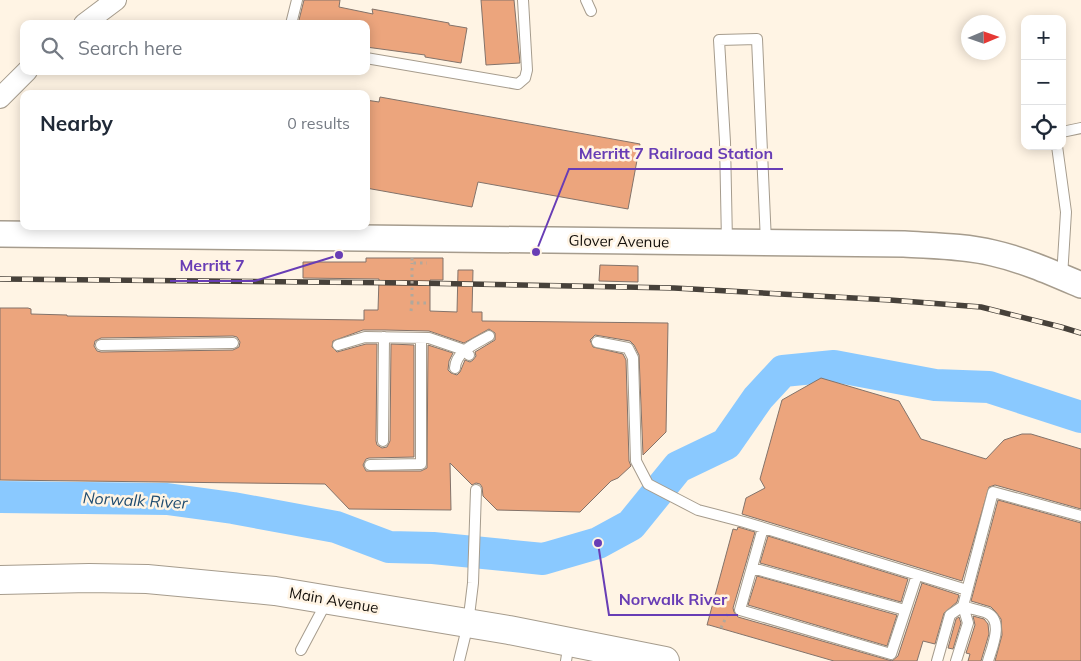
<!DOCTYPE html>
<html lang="en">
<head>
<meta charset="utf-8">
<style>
	body { margin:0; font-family:Mulish,sans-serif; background:#f6f6f7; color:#1f2937 }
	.controls { position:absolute; right:15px; top:15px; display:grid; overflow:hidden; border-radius:10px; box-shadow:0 2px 12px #0003 }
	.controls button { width:45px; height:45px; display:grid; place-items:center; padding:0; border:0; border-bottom:1px solid #e0e1e3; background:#fff; color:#1f2937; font:25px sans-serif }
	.compass { position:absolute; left:961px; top:15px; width:45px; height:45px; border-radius:50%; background:#fff; box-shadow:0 2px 12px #0003; rotate:88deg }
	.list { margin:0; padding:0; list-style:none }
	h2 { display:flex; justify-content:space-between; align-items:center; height:65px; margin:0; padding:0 20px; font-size:21px }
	h2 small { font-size:16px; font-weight:400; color:#747a83 }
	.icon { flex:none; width:28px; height:28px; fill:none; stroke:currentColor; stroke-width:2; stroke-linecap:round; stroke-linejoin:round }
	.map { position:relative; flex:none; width:1081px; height:661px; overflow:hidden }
	.search { position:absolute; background:#fff; box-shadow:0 2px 12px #0003; left:20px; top:20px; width:350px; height:55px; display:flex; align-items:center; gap:12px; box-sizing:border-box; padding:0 18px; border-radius:10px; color:#747a83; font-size:19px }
	.panel { position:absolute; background:#fff; box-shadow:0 2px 12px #0003; left:20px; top:90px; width:350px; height:140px; border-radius:10px }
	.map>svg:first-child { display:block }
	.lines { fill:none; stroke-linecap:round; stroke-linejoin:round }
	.river { stroke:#8ac9ff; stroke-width:32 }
	.building { fill:#eca57d; stroke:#83736a; fill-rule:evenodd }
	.service-casing { stroke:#a69c8d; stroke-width:12 }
	.minor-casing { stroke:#a69c8d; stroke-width:22 }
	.tertiary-casing { stroke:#a69c8d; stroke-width:28 }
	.primary-casing { stroke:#a69c8d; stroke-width:30 }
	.path { stroke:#b1a89c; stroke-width:3; stroke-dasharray:2.5 4; stroke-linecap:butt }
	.service { stroke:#fff; stroke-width:10 }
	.minor { stroke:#fff; stroke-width:20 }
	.tertiary { stroke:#fff; stroke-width:25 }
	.primary { stroke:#fff; stroke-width:28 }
	.rail-casing { stroke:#47413a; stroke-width:5.5 }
	.rail { stroke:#fff4e4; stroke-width:4; stroke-dasharray:11; stroke-linecap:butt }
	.path-bridge { stroke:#b1a89c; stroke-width:3; stroke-dasharray:2.5 4; stroke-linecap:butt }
	.labels { text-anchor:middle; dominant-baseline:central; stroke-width:5; stroke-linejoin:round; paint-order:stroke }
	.street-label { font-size:15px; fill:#130f0a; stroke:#fff4e4 }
	.water-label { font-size:16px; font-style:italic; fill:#1e4b6f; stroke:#fff4e4 }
	.leader { fill:none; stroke:#683db5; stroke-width:2 }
	.callout-dot { fill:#683db5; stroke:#fff4e4; stroke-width:2 }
	.callout-label { font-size:16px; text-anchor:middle; font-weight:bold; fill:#683db5; stroke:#fff4e4; stroke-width:5; stroke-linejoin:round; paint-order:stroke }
</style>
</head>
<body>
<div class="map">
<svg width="1081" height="661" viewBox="0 0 1081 661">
	<rect width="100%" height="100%" fill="#fff4e4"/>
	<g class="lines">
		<path class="river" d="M 0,497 L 167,499 L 233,508 L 336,527 L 389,547 L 433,548 L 543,559 L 598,543 L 631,525 L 678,467 L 726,444 L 758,398 L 783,371 L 834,366 L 935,385 L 989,387 L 1081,417"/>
	</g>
	<path class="building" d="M 304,0 L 340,0 L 339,7 L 373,14 L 372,9 L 449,23 L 449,25 L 467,28 L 461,63 L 425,57 L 425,55 L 366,47 L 366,24 L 298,24 Z
		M 481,0 L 514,0 L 520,63 L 486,65 Z
		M 380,97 L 640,144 L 628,209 L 478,182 L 472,207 L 366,188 L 366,100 L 379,102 Z
		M 366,258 L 443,258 L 443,280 L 430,280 L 430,311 L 457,312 L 458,270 L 473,270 L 472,312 L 482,312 L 482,321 L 668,323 L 666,432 L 643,455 L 639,355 L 634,345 L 630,341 L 595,335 L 590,340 L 593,347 L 623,354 L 626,360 L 629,461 L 631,466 L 618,478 L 611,481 L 580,512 L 497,510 L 483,496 L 482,487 L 480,484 L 476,483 L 472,485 L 450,463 L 451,510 L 349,509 L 325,484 L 0,480 L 0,308 L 28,308 L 31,309 L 31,314 L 67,315 L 67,316 L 364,320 L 364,310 L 378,310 L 379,279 L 303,278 L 303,262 L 366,262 ZM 489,329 L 495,333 L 495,340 L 475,352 L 476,356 L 473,360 L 470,362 L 465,360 L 460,372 L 457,375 L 451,373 L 448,370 L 449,361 L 453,353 L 428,345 L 427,468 L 421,471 L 366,471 L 363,465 L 366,459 L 369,458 L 414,457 L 414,345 L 391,344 L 390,441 L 387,447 L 382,448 L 377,445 L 376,441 L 377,344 L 366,344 L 337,352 L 332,347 L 333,341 L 363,330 L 385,330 L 429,331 L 464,343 ZM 233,336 L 237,337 L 240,342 L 239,347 L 233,350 L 101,352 L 97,351 L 94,346 L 95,341 L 101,338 Z
		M 600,265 L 638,266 L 638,282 L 599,281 Z
		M 821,378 L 899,401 L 921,439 L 986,459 L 1004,440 L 1022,434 L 1031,434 L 1081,449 L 1081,509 L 995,485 L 989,487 L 962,581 L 742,514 L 746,498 L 765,488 L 760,479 L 782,400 Z
		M 998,500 L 1081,523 L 1081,661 L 995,661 L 1002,635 L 1001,619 L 996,612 L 991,607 L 971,601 Z
		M 738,527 L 755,532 L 733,608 L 734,612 L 738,617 L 892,661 L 898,656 L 922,583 L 959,595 L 957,602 L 944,613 L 935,644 L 923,641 L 917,661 L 834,661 L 709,625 L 707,625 L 733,529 L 737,530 Z
		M 768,536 L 908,579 L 901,602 L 760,563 Z
		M 757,576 L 897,615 L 887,646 L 748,605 Z
		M 973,616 L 984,619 L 988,624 L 989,634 L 981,661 L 968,661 L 970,654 L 966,653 L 975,625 Z
		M 959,617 L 961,623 L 953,649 L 948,648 L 956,619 Z"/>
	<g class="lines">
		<g class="service-casing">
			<path id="service" d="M 586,0 L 591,11
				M 291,24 L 297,0
				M 366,58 L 518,84 L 525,78 L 527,70 L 523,0
				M 1062,132 L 1081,128
				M 1057,146 L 1066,212 L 1062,277
				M 727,242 L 725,142 L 719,40 L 757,39 L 766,242
				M 597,342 L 628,348 L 633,358 L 636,461 L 648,484 L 698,510 L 744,522 L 967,590
				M 101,345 L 233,343
				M 338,345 L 365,337 L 429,338 L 464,350 L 469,355
				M 455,368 C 456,351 475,344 489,336
				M 383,441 L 384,337
				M 370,465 L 421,464 L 421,338
				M 763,528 L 740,610 L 891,654 L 917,575
				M 752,568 L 905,610
				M 963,606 C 971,609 979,610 987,613 C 1004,621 992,647 988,661
				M 301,650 L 327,601
				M 459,661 L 468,624 L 473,583 L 476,490
				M 566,661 L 569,642
				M 937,661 L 950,615 L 963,606
				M 956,661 L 968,623 L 963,606 L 993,492 L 1081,516"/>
		</g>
		<g class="minor-casing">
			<path id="minor" d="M 84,24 L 116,0
				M 0,98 L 27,71"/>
		</g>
		<g class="tertiary-casing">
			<path id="tertiary" d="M 0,234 L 904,244 C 934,246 964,246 993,253 C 1024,260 1053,273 1081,285"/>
		</g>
		<g class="primary-casing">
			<path id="primary" d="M 0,580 L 89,578 L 147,579 L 275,591 L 509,630 L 665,661"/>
		</g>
		<path class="path" d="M 412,258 L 412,263 L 427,263
			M 411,311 L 412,303 L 426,303
			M 721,628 L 728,613"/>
		<use href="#service" class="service"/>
		<use href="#minor" class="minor"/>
		<use href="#tertiary" class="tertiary"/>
		<use href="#primary" class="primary"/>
		<g class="rail-casing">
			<path id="rail" d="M 0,279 L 413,283 L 674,288 L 890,300 L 981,307 L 1061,327 L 1081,333"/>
		</g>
		<use href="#rail" class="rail"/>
		<path class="path-bridge" d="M 412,303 L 412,263"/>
	</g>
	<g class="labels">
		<g class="street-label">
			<text transform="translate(619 241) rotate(1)">Glover Avenue</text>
			<text transform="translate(334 600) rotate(10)">Main Avenue</text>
		</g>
		<g class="water-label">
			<text transform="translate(135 500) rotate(3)">Norwalk River</text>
		</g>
	</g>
	<path class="leader" d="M536 252L569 169H783M339 255L255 281H170M598 543L609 615H738"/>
	<g class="callout-dot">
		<circle cx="536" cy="252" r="5"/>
		<circle cx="339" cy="255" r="5"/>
		<circle cx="598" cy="543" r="5"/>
	</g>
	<g class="callout-label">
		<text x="676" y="159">Merritt 7 Railroad Station</text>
		<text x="212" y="271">Merritt 7</text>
		<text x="673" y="605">Norwalk River</text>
	</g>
</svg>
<div class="controls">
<button>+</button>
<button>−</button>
<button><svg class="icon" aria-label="locate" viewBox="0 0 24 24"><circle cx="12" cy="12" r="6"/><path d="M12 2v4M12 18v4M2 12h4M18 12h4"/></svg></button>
</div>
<svg class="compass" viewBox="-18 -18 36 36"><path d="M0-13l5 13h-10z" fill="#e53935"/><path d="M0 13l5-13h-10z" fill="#747a83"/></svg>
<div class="search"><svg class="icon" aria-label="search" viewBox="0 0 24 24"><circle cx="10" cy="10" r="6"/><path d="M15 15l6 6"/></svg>Search here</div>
<section class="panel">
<h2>Nearby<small>0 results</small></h2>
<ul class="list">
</ul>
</section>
</div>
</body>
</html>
